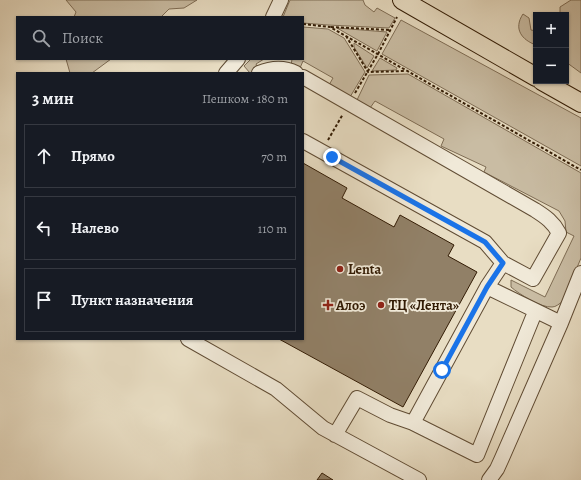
<!DOCTYPE html>
<html lang="ru">
<head>
<meta charset="utf-8">
<style>
	body { margin:0; font-family:Alegreya,serif; background:#20242c; color:#f1f3f6 }
	.controls { position:absolute; right:12px; top:12px; display:grid; overflow:hidden; border-radius:0px; box-shadow:0 1px 3px #0004 }
	.controls button { width:36px; height:36px; display:grid; place-items:center; padding:0; border:0; border-bottom:1px solid #363941; background:#171b24; color:#f1f3f6; font:20px sans-serif }
	.stop { position:absolute; width:12px; height:12px; margin:-9px; border:3px solid #1a73e8; border-radius:50%; background:#fff }
	.stop.end { background:#1a73e8; border-color:#fff; box-shadow:0 1px 4px #0008 }
	.list { margin:0; padding:0; list-style:none }
	h2 { display:flex; justify-content:space-between; align-items:center; height:52px; margin:0; padding:0 16px; font-size:17px }
	h2 small { font-size:13px; font-weight:400; color:#9ea1a6 }
	.list li { display:grid; grid-template-columns:26px 1fr auto; gap:12px; align-items:center; box-sizing:border-box; height:64px; margin:0 8px 8px; padding:0 8px; border:1px solid #363941; border-radius:0px }
	.list b { display:block; font-size:15px; white-space:nowrap }
	.list em { font-size:13px; font-style:normal; color:#9ea1a6 }
	.icon { flex:none; width:22px; height:22px; fill:none; stroke:currentColor; stroke-width:2; stroke-linecap:round; stroke-linejoin:round }
	.map { position:relative; flex:none; width:581px; height:480px; overflow:hidden }
	.search { position:absolute; background:#171b24; box-shadow:0 1px 3px #0004; left:16px; top:16px; width:288px; height:44px; display:flex; align-items:center; gap:10px; box-sizing:border-box; padding:0 14px; border-radius:0px; color:#9ea1a6; font-size:15px }
	.panel { position:absolute; background:#171b24; box-shadow:0 1px 3px #0004; left:16px; top:72px; width:288px; height:268px; border-radius:0px }
	.map>svg:first-child { display:block }
	.green { fill:#c9bca3; stroke:#7e6c54 }
	.building { fill:#918067; stroke:#321b04 }
	.lines { fill:none; stroke-linecap:round; stroke-linejoin:round }
	.minor-casing { stroke:#604c34; stroke-width:16 }
	.major-casing { stroke:#321b04; stroke-width:20 }
	.path { stroke:#321b04; stroke-width:2; stroke-dasharray:3 2; stroke-linecap:butt }
	.minor { stroke:#f0e9d8; stroke-width:14 }
	.major { stroke:#e8ddc3; stroke-width:18 }
	.route { stroke:#1a73e8; stroke-width:5 }
	.poi-dot { fill:#8f2418; stroke:#f0e9d8; stroke-width:1.5 }
	.labels { text-anchor:middle; dominant-baseline:central; stroke-width:3.5; stroke-linejoin:round; paint-order:stroke }
	.poi-label { font-size:14px; font-weight:bold; fill:#321b04; stroke:#f0e9d8; text-anchor:start }
</style>
</head>
<body>
<div class="map">
<svg width="581" height="480" viewBox="0 0 581 480">
	<rect width="100%" height="100%" fill="#e8ddc3"/>
	<filter id="stains"><feTurbulence type="fractalNoise" baseFrequency=".005" numOctaves="4"/><feColorMatrix values="0 0 0 0 .2 0 0 0 0 .09 0 0 0 0 .02 0 0 0 .5 -.17"/></filter>
	<radialGradient id="worn" r=".72"><stop offset=".6" stop-color="#630" stop-opacity="0"/><stop offset="1" stop-color="#630" stop-opacity=".3"/></radialGradient>
	<path class="green" d="M 66,0 L 197,0 L 184,8 L 169,9 L 161,17 L 74,17 L 76,12 Z
		M 290,0 L 363,0 L 365,5 L 374,12 L 377,8 L 395,18 L 389,28 L 328,25 L 303,23 L 303,17 L 283,17 Z
		M 571,0 L 581,0 L 581,73 L 566,62 L 566,15 L 560,15 L 560,7 Z
		M 523,14 L 529,18 L 531,30 L 536,31 L 536,45 C 522,40 513,29 523,14 Z
		M 401,20 L 581,118 L 581,166 L 382,54 Z
		M 303,27 L 328,29 L 344,38 L 365,72 L 350,97 L 329,85 L 333,78 L 303,61 L 300,68 L 291,66 L 292,59 L 303,59 Z
		M 337,28 L 387,32 L 377,51 Z
		M 354,43 L 374,56 L 367,68 L 354,47 Z
		M 380,58 L 397,68 L 396,70 L 372,71 Z
		M 66,59 L 111,59 L 92,73 L 70,73 Z
		M 251,59 L 264,59 L 256,64 L 259,70 L 250,73 L 244,66 Z
		M 408,74 L 581,173 L 581,258 L 563,301 C 559,304 556,307 552,307 C 541,308 519,294 511,287 L 511,280 L 545,297 L 574,236 L 566,232 L 565,221 L 559,211 L 484,172 L 486,167 L 441,146 L 444,139 L 375,101 L 370,108 L 357,100 L 369,75 Z"/>
	<path class="building" d="M 303,163 L 347,188 L 342,198 L 394,227 L 400,215 L 454,245 L 448,256 L 477,272 L 403,407 L 279,339 L 303,339 Z
		M 322,473 L 333,480 L 317,480 Z"/>
	<g class="lines">
		<g class="minor-casing">
			<path id="minor" d="M 273,17 L 281,0
				M 226,73 L 238,59
				M 259,73 C 271,68 284,67 296,73
				M 303,77 L 535,210 C 546,217 553,222 559,233 L 533,279 L 503,263 L 485,242 L 303,141
				M 487,287 L 561,323
				M 188,339 L 276,389 L 323,428 L 419,480
				M 413,423 L 477,455 L 535,312
				M 335,435 L 357,398 L 390,415 L 413,423 L 487,287 L 503,263
				M 489,480 L 497,469 L 502,458 L 561,323 L 581,273"/>
		</g>
		<g class="major-casing">
			<path id="major" d="M 402,0 L 536,77
				M 542,81 L 581,103"/>
		</g>
		<path class="path" d="M 303,24 L 330,27 L 581,170
			M 331,27 L 391,30
			M 346,36 L 368,72 L 405,71
			M 355,93 L 378,54 L 397,17
			M 328,140 L 343,114"/>
		<use href="#minor" class="minor"/>
		<use href="#major" class="major"/>
	</g>
	<g class="lines">
		<path class="route" d="M 332,157 L 485,242 L 503,263 L 487,287 L 442,370"/>
	</g>
	<g class="poi-dot">
		<circle cx="340" cy="269" r="4"/>
		<path d="M326 299h4v4h4v4h-4v4h-4v-4h-4v-4h4z"/>
		<circle cx="381" cy="305" r="4"/>
	</g>
	<g class="labels">
		<g class="poi-label">
			<text x="348" y="269">Lenta</text>
			<text x="336" y="305">Алоэ</text>
			<text x="389" y="305">ТЦ «Лента»</text>
		</g>
	</g>
	<rect width="100%" height="100%" filter="url(#stains)"/>
	<rect width="100%" height="100%" fill="url(#worn)"/>
</svg>
<div class="controls">
<button>+</button>
<button>−</button>
</div>
<div class="stop" style="left:442px;top:370px"></div>
<div class="stop end" style="left:332px;top:157px"></div>
<div class="search"><svg class="icon" aria-label="search" viewBox="0 0 24 24"><circle cx="10" cy="10" r="6"/><path d="M15 15l6 6"/></svg>Поиск</div>
<section class="panel">
<h2>3 мин<small>Пешком · 180 m</small></h2>
<ul class="list">
<li><svg class="icon" aria-label="ahead" viewBox="0 0 24 24"><path d="M12 20V5M6 11l6-6 6 6"/></svg><div><b>Прямо</b></div><em>70 m</em></li>
<li><svg class="icon" aria-label="left" viewBox="0 0 24 24"><path d="M17 20v-9H6M10 6l-5 5 5 5"/></svg><div><b>Налево</b></div><em>110 m</em></li>
<li><svg class="icon" aria-label="arrive" viewBox="0 0 24 24"><path d="M6 21V4h12l-3 4 3 4H6"/></svg><div><b>Пункт назначения</b></div></li>
</ul>
</section>
</div>
</body>
</html>
